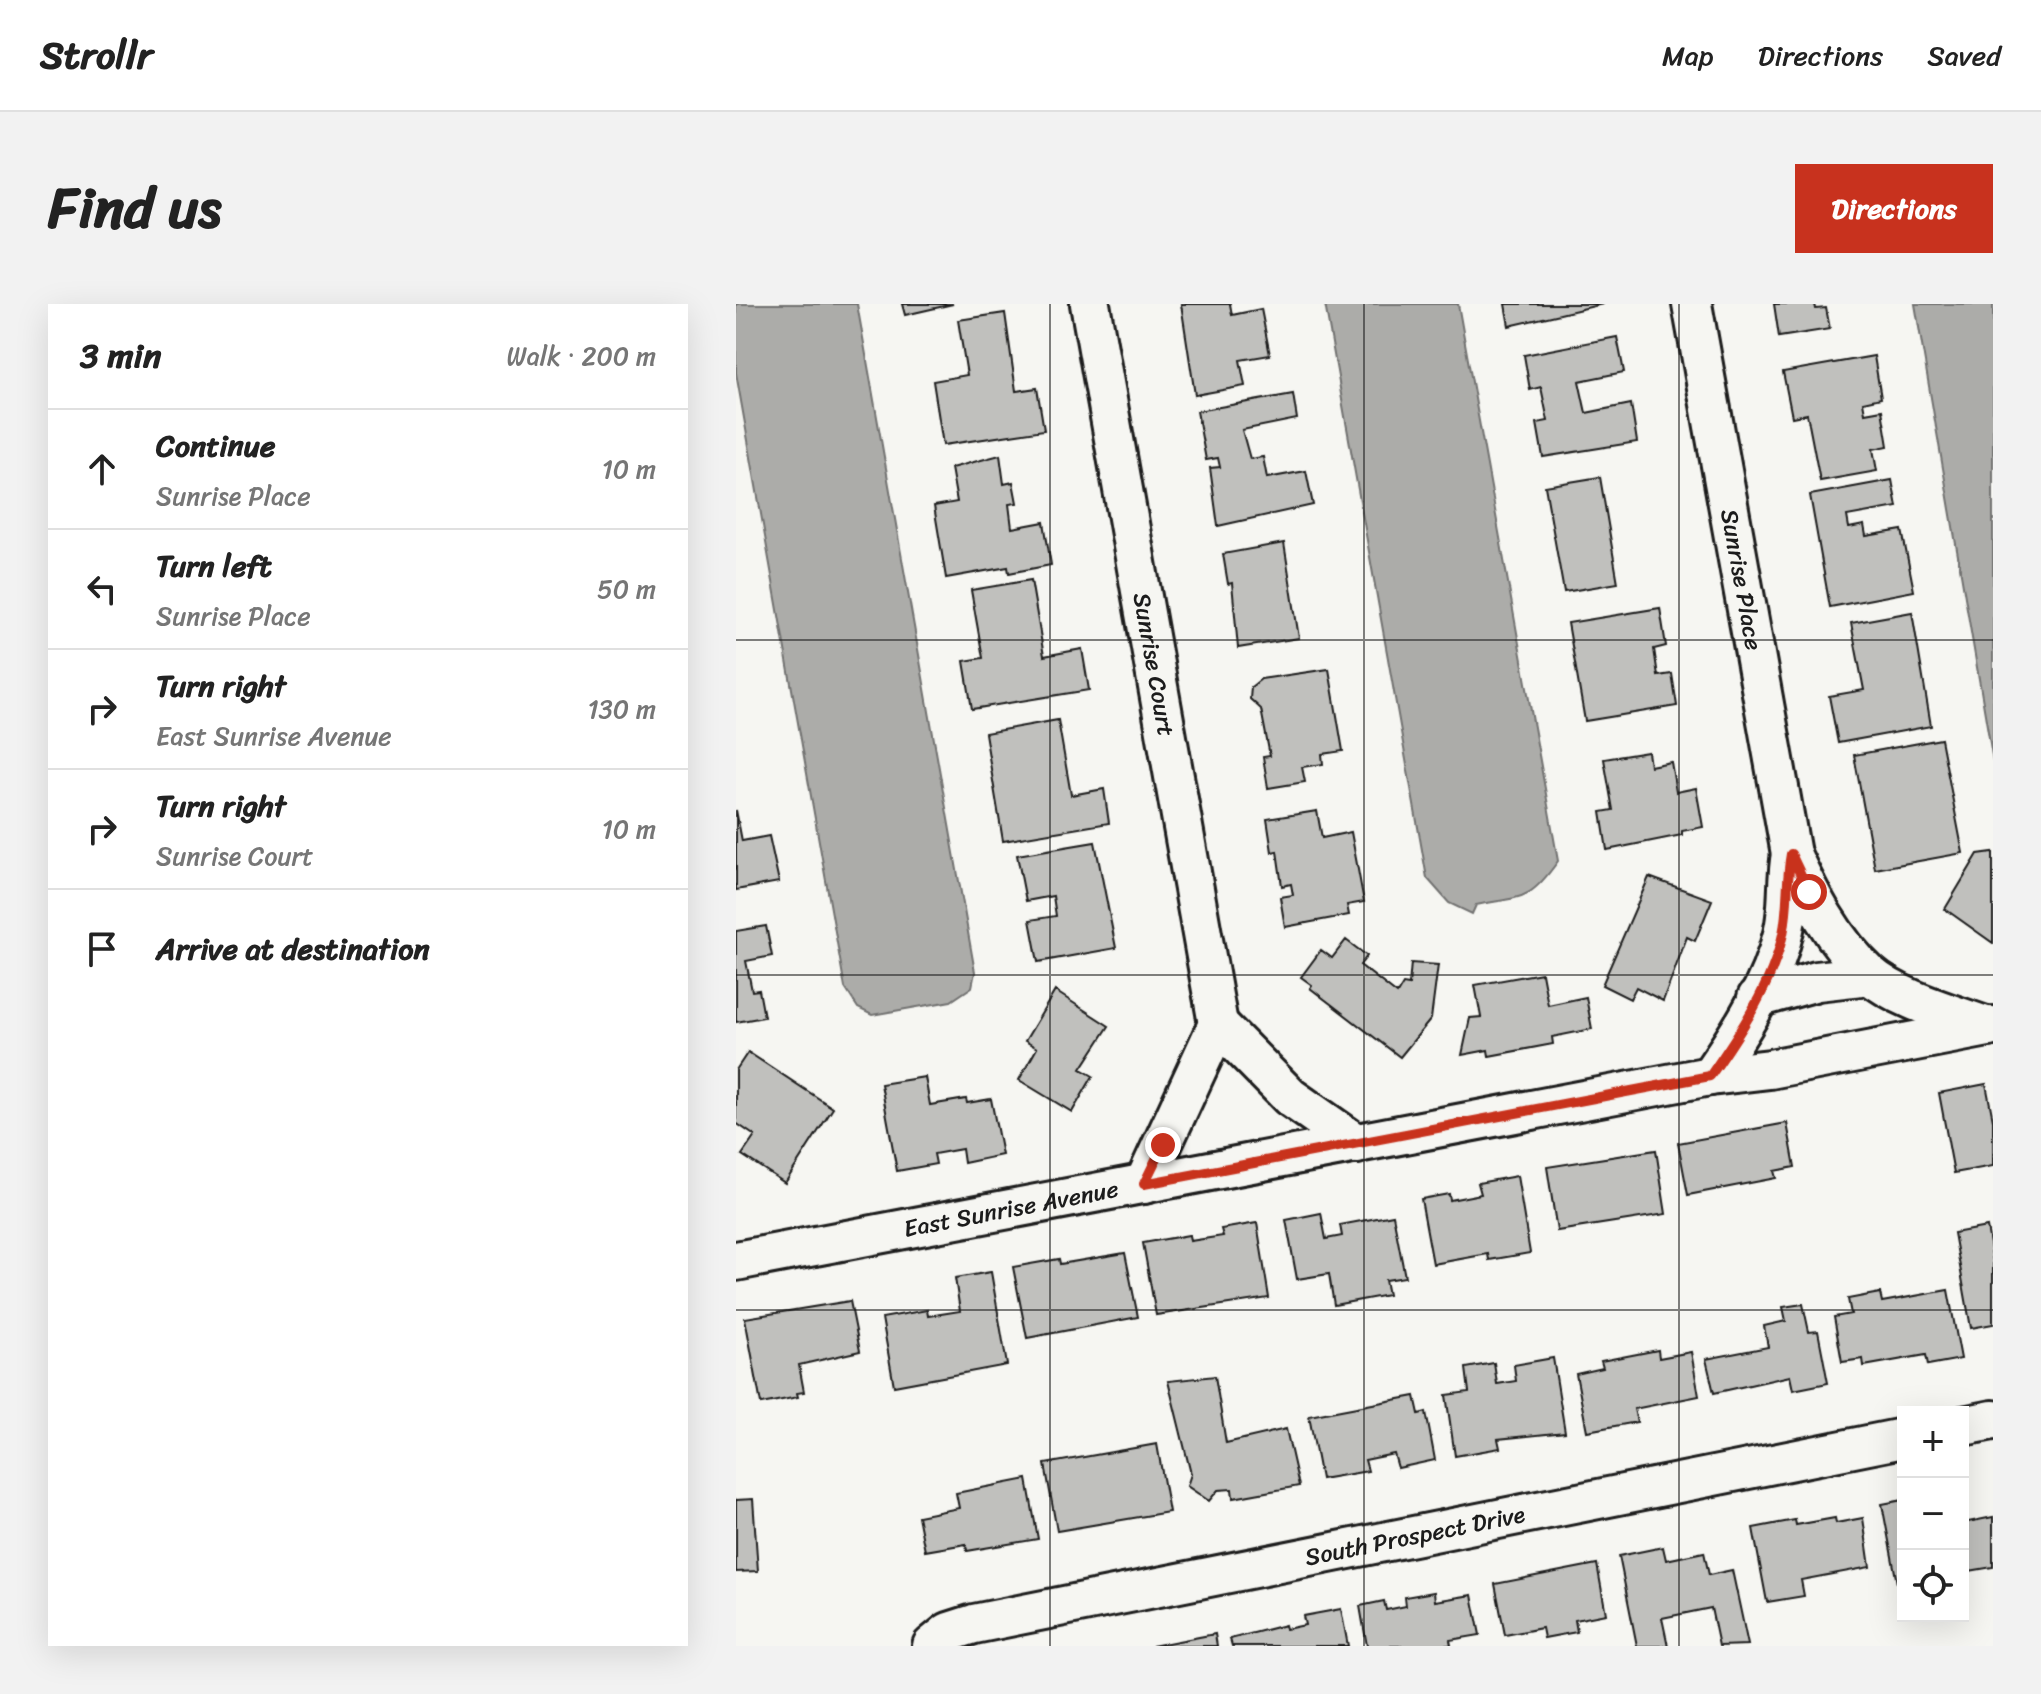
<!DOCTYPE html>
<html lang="en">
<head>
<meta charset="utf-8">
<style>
	body { margin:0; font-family:Sriracha,sans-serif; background:#f2f2f2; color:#222 }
	.controls { position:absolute; right:24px; bottom:24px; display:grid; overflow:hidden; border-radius:0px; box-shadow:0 8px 32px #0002 }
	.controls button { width:72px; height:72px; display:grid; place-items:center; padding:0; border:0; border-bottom:2px solid #e0e0e0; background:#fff; color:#222; font:40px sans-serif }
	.stop { position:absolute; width:24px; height:24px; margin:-18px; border:6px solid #c8321e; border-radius:50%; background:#fff }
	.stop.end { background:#c8321e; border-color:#fff; box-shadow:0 2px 8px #0008 }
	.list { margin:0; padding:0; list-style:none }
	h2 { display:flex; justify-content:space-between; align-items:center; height:104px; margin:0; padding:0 32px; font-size:34px }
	h2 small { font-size:26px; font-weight:400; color:#767676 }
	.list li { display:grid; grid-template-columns:52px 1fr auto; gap:24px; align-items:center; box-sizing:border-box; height:120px; padding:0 32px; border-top:2px solid #e0e0e0 }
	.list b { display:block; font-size:30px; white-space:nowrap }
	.list p { margin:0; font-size:26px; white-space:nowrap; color:#767676 }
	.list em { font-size:26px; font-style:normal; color:#767676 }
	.icon { flex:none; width:44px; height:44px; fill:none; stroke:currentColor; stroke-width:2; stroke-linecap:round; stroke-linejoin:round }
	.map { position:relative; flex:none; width:1257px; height:1342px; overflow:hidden; border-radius:0px }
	header { display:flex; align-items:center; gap:48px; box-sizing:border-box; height:112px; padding:0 40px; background:#fff; border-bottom:2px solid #e0e0e0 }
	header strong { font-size:38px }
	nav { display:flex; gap:44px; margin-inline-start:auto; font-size:28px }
	.intro { display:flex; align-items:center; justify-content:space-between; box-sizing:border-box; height:192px; padding:0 48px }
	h1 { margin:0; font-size:56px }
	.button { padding:20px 36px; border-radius:0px; background:#c8321e; color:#fff; font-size:28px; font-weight:700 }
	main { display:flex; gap:48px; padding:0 48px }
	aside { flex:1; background:#fff; border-radius:0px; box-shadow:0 8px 32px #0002 }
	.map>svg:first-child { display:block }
	.water { fill:#acaca9; stroke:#727271; stroke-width:2 }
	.building { fill:#c0c0bd; stroke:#1c1c1c; stroke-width:2 }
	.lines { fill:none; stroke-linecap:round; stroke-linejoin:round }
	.minor-casing { stroke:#1c1c1c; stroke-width:44 }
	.minor { stroke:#f6f6f2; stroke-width:38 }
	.route { stroke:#c8321e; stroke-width:10 }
	.grid { fill:none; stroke:#1c1c1c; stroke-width:2; stroke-opacity:0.55 }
	.labels { text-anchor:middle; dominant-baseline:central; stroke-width:6; stroke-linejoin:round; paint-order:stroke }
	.street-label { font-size:24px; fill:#1c1c1c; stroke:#f6f6f2 }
</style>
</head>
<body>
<header>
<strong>Strollr</strong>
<nav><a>Map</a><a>Directions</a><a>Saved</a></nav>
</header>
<div class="intro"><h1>Find us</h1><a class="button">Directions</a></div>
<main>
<aside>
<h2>3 min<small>Walk · 200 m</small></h2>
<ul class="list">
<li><svg class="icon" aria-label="ahead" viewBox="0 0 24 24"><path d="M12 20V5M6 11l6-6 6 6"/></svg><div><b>Continue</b><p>Sunrise Place</p></div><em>10 m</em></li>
<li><svg class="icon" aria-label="left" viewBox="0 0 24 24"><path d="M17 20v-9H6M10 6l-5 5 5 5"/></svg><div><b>Turn left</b><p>Sunrise Place</p></div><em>50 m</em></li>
<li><svg class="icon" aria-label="right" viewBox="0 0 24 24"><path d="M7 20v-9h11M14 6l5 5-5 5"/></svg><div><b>Turn right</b><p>East Sunrise Avenue</p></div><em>130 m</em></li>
<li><svg class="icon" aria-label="right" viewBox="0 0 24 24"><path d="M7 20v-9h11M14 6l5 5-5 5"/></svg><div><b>Turn right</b><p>Sunrise Court</p></div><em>10 m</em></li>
<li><svg class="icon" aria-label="arrive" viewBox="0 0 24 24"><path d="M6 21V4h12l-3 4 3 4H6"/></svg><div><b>Arrive at destination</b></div></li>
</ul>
</aside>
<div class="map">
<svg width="1257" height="1342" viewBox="0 0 1257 1342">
	<rect width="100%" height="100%" fill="#f6f6f2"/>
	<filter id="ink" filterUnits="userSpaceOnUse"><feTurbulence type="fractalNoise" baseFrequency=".0125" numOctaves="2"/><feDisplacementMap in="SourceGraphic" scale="16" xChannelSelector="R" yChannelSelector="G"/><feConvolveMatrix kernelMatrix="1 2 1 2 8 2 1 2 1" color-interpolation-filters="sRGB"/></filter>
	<g filter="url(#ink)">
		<path class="water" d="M 0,0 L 121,0 L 239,668 L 236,683 L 215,697 L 136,711 L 122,704 L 109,684 L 0,69 Z
			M 589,0 L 722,0 L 822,557 C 793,598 787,592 740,601 L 736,610 L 713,599 L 691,574 Z
			M 1179,0 L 1257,0 L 1257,457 Z"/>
		<path class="building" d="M 166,0 L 217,0 L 169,11 Z
			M 445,0 L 494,0 L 496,11 L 525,5 L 534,51 L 504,56 L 509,82 L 459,91 Z
			M 769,0 L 867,0 L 773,22 Z
			M 1038,0 L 1079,0 L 1080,5 L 1090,4 L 1094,25 L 1043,33 Z
			M 269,9 L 280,87 L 301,84 L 308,126 L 207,141 L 197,77 L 231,71 L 222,16 Z
			M 881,33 L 888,68 L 843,77 L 850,109 L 895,100 L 901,138 L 807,153 L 801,119 L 812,117 L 805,83 L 794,86 L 788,51 Z
			M 1138,52 L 1145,94 L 1127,98 L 1129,109 L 1146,106 L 1152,142 L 1137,145 L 1141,167 L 1084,177 L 1071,110 L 1056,113 L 1047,68 Z
			M 557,90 L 561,115 L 506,126 L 514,155 L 527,153 L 531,174 L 570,167 L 577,201 L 482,222 L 474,164 L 484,163 L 482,154 L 470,156 L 461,107 Z
			M 264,151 L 268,180 L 277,178 L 281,199 L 273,200 L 276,224 L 308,218 L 315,261 L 273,269 L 272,263 L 210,274 L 198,202 L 221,198 L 215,164 Z
			M 864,173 L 882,279 L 828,288 L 809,182 Z
			M 1156,176 L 1161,203 L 1111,212 L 1113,224 L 1128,221 L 1130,232 L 1166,226 L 1178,287 L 1094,303 L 1074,191 Z
			M 548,239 L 563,334 L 502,344 L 496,279 L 492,280 L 487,250 Z
			M 295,276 L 308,352 L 346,345 L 353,386 L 236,405 L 228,357 L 247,354 L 235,286 Z
			M 924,304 L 930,342 L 918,345 L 922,372 L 936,370 L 941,402 L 849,417 L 832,319 Z
			M 1176,308 L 1195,422 L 1102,439 L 1093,392 L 1128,386 L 1115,319 Z
			M 593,365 L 607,447 L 586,450 L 587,460 L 566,463 L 569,478 L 532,484 L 527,453 L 534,452 L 525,405 L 514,395 L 515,383 L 525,375 Z
			M 322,416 L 335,491 L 368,485 L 373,519 L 267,537 L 249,429 Z
			M 1205,435 L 1227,549 L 1139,565 L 1118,451 Z
			M 912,448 L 914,462 L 935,458 L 940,488 L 960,484 L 967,523 L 946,527 L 946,531 L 871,546 L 865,508 L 877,506 L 868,455 Z
			M 0,506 L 6,537 L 33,532 L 43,578 L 0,586 Z
			M 581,507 L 586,534 L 615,528 L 628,598 L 611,601 L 613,611 L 549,623 L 544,593 L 557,591 L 555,580 L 546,582 L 541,547 L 536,548 L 531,515 Z
			M 359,538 L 380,644 L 302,658 L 294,616 L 320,612 L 317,592 L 290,597 L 281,551 Z
			M 1257,548 L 1257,639 L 1209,605 L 1242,550 Z
			M 913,573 L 976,596 L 959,637 L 951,633 L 927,697 L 900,683 L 894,695 L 866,681 Z
			M 30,622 L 36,652 L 10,657 L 16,687 L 23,686 L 28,713 L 0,718 L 0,627 Z
			M 610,636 L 631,652 L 624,661 L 661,690 L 667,680 L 673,681 L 675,659 L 702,661 L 695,715 L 664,753 L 574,684 L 576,681 L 565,673 L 585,646 L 596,654 Z
			M 806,669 L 812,701 L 850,693 L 856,725 L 816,733 L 817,740 L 753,752 L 752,746 L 726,751 L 734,714 L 745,713 L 739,681 Z
			M 319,687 L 373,722 L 345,765 L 357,772 L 336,808 L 283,776 L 301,744 L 289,737 Z
			M 12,748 L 97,804 L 49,879 L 6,851 L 19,832 L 0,819 L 0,766 Z
			M 189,773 L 194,801 L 230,795 L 231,799 L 255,795 L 266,851 L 228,859 L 226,845 L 198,850 L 200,860 L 161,867 L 145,780 Z
			M 1250,780 L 1257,816 L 1257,862 L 1218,869 L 1203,789 Z
			M 1051,819 L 1059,863 L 1038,867 L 1040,874 L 952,891 L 942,839 Z
			M 920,846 L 930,910 L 821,927 L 811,863 Z
			M 781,872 L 794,949 L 753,956 L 752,950 L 697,960 L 685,895 L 713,890 L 714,896 L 745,890 L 742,879 Z
			M 585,909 L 590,935 L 606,932 L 604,921 L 657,911 L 669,973 L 649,976 L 652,991 L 598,1001 L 593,970 L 561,975 L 550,916 Z
			M 521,919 L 533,994 L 420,1011 L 407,939 L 453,931 L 454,937 L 487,932 L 485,925 Z
			M 1251,923 L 1257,957 L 1257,1020 L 1235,1024 L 1218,929 Z
			M 389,949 L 402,1013 L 291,1034 L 277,963 L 323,955 L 324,960 Z
			M 255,968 L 271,1061 L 158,1082 L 146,1014 L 191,1006 L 192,1012 L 224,1007 L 219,974 Z
			M 1212,986 L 1225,1055 L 1192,1061 L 1190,1051 L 1128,1062 L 1127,1055 L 1106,1058 L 1098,1013 L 1115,1010 L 1112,995 L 1144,989 L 1146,998 Z
			M 114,997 L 124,1047 L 63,1061 L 68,1088 L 61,1089 L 62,1093 L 25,1100 L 9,1014 Z
			M 1067,1000 L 1073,1028 L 1082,1027 L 1092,1079 L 1057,1086 L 1054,1072 L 978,1089 L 970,1055 L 1032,1043 L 1028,1022 L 1050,1017 L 1047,1003 Z
			M 922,1046 L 923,1054 L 955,1048 L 963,1092 L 898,1105 L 901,1118 L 851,1127 L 840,1070 L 867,1064 L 865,1057 Z
			M 817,1054 L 829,1128 L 762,1135 L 764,1144 L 719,1152 L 710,1091 L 733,1088 L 730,1064 L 758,1059 L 761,1080 L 780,1077 L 778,1061 Z
			M 479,1072 L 490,1139 L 550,1125 L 563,1182 L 497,1194 L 496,1185 L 482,1186 L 473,1197 L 451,1182 L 455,1170 L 432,1077 Z
			M 679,1092 L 683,1110 L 690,1108 L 699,1156 L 662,1164 L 658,1150 L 629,1156 L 632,1167 L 585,1175 L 573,1112 Z
			M 421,1140 L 433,1208 L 321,1227 L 309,1160 Z
			M 291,1175 L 302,1235 L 231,1247 L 230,1240 L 189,1247 L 182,1212 L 223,1204 L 220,1189 Z
			M 17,1195 L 22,1267 L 0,1268 L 0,1196 Z
			M 1167,1196 L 1167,1311 L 1146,1200 Z
			M 1257,1213 L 1257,1263 L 1227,1268 L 1227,1219 Z
			M 1099,1214 L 1100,1219 L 1127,1214 L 1134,1263 L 1065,1276 L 1068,1292 L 1031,1298 L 1017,1224 L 1059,1216 L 1060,1221 Z
			M 927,1243 L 930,1256 L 968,1248 L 973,1271 L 996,1266 L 1012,1341 L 983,1342 L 975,1304 L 926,1314 L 932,1342 L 901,1342 L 883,1252 Z
			M 861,1260 L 870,1310 L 839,1316 L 841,1328 L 824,1331 L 808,1334 L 806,1324 L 769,1331 L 759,1280 Z
			M 698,1288 L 699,1297 L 736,1291 L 744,1331 L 714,1336 L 715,1341 L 706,1342 L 631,1342 L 624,1302 L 648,1297 L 650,1306 L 670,1302 L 669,1293 Z
			M 605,1305 L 612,1342 L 496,1342 L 494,1335 L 549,1321 L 550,1325 L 569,1321 L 567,1312 Z
			M 479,1330 L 481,1342 L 416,1342 Z"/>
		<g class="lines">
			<g class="minor-casing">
				<g id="minor">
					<path id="s1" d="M 354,0 L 482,720"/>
					<path id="s2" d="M 956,0 L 1055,550"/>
					<path d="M 1021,694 L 1081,677 L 1134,671"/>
					<path d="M 974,772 C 1004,729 1035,681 1047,630 C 1054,603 1050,576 1055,550 C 1075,593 1097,637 1133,670 C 1161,695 1217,710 1252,723"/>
					<path d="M 408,880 L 482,720 L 554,793 L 621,840"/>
					<path id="s3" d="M 0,957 L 974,772 L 1034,765 L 1257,722"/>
					<path d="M 1227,1122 L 1257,1116"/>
					<path id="s4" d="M 196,1342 L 213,1328 L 238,1320 L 1167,1134"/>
				</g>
			</g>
			<use href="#minor" class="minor"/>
		</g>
	</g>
	<g class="lines" filter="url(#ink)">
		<path class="route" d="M 427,841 L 408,880 L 974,772 C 1004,729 1036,681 1047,630 C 1053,603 1050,576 1055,550 L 1073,588"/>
	</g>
	<path class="grid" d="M 314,0 L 314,1342M 628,0 L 628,1342M 943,0 L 943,1342M 0,336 L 1257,336M 0,671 L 1257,671M 0,1006 L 1257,1006"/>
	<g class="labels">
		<g class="street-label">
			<text stroke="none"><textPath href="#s2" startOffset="280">Sunrise Place</textPath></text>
			<text stroke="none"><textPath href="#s1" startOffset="366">Sunrise Court</textPath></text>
			<text stroke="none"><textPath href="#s3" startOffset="280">East Sunrise Avenue</textPath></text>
			<text stroke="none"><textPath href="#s4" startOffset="498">South Prospect Drive</textPath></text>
		</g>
	</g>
</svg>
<div class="controls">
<button>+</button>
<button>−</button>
<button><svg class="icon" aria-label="locate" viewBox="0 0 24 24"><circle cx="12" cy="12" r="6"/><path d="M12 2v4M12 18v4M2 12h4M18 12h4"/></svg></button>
</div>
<div class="stop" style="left:1073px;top:588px"></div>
<div class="stop end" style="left:427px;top:841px"></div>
</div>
</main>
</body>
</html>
